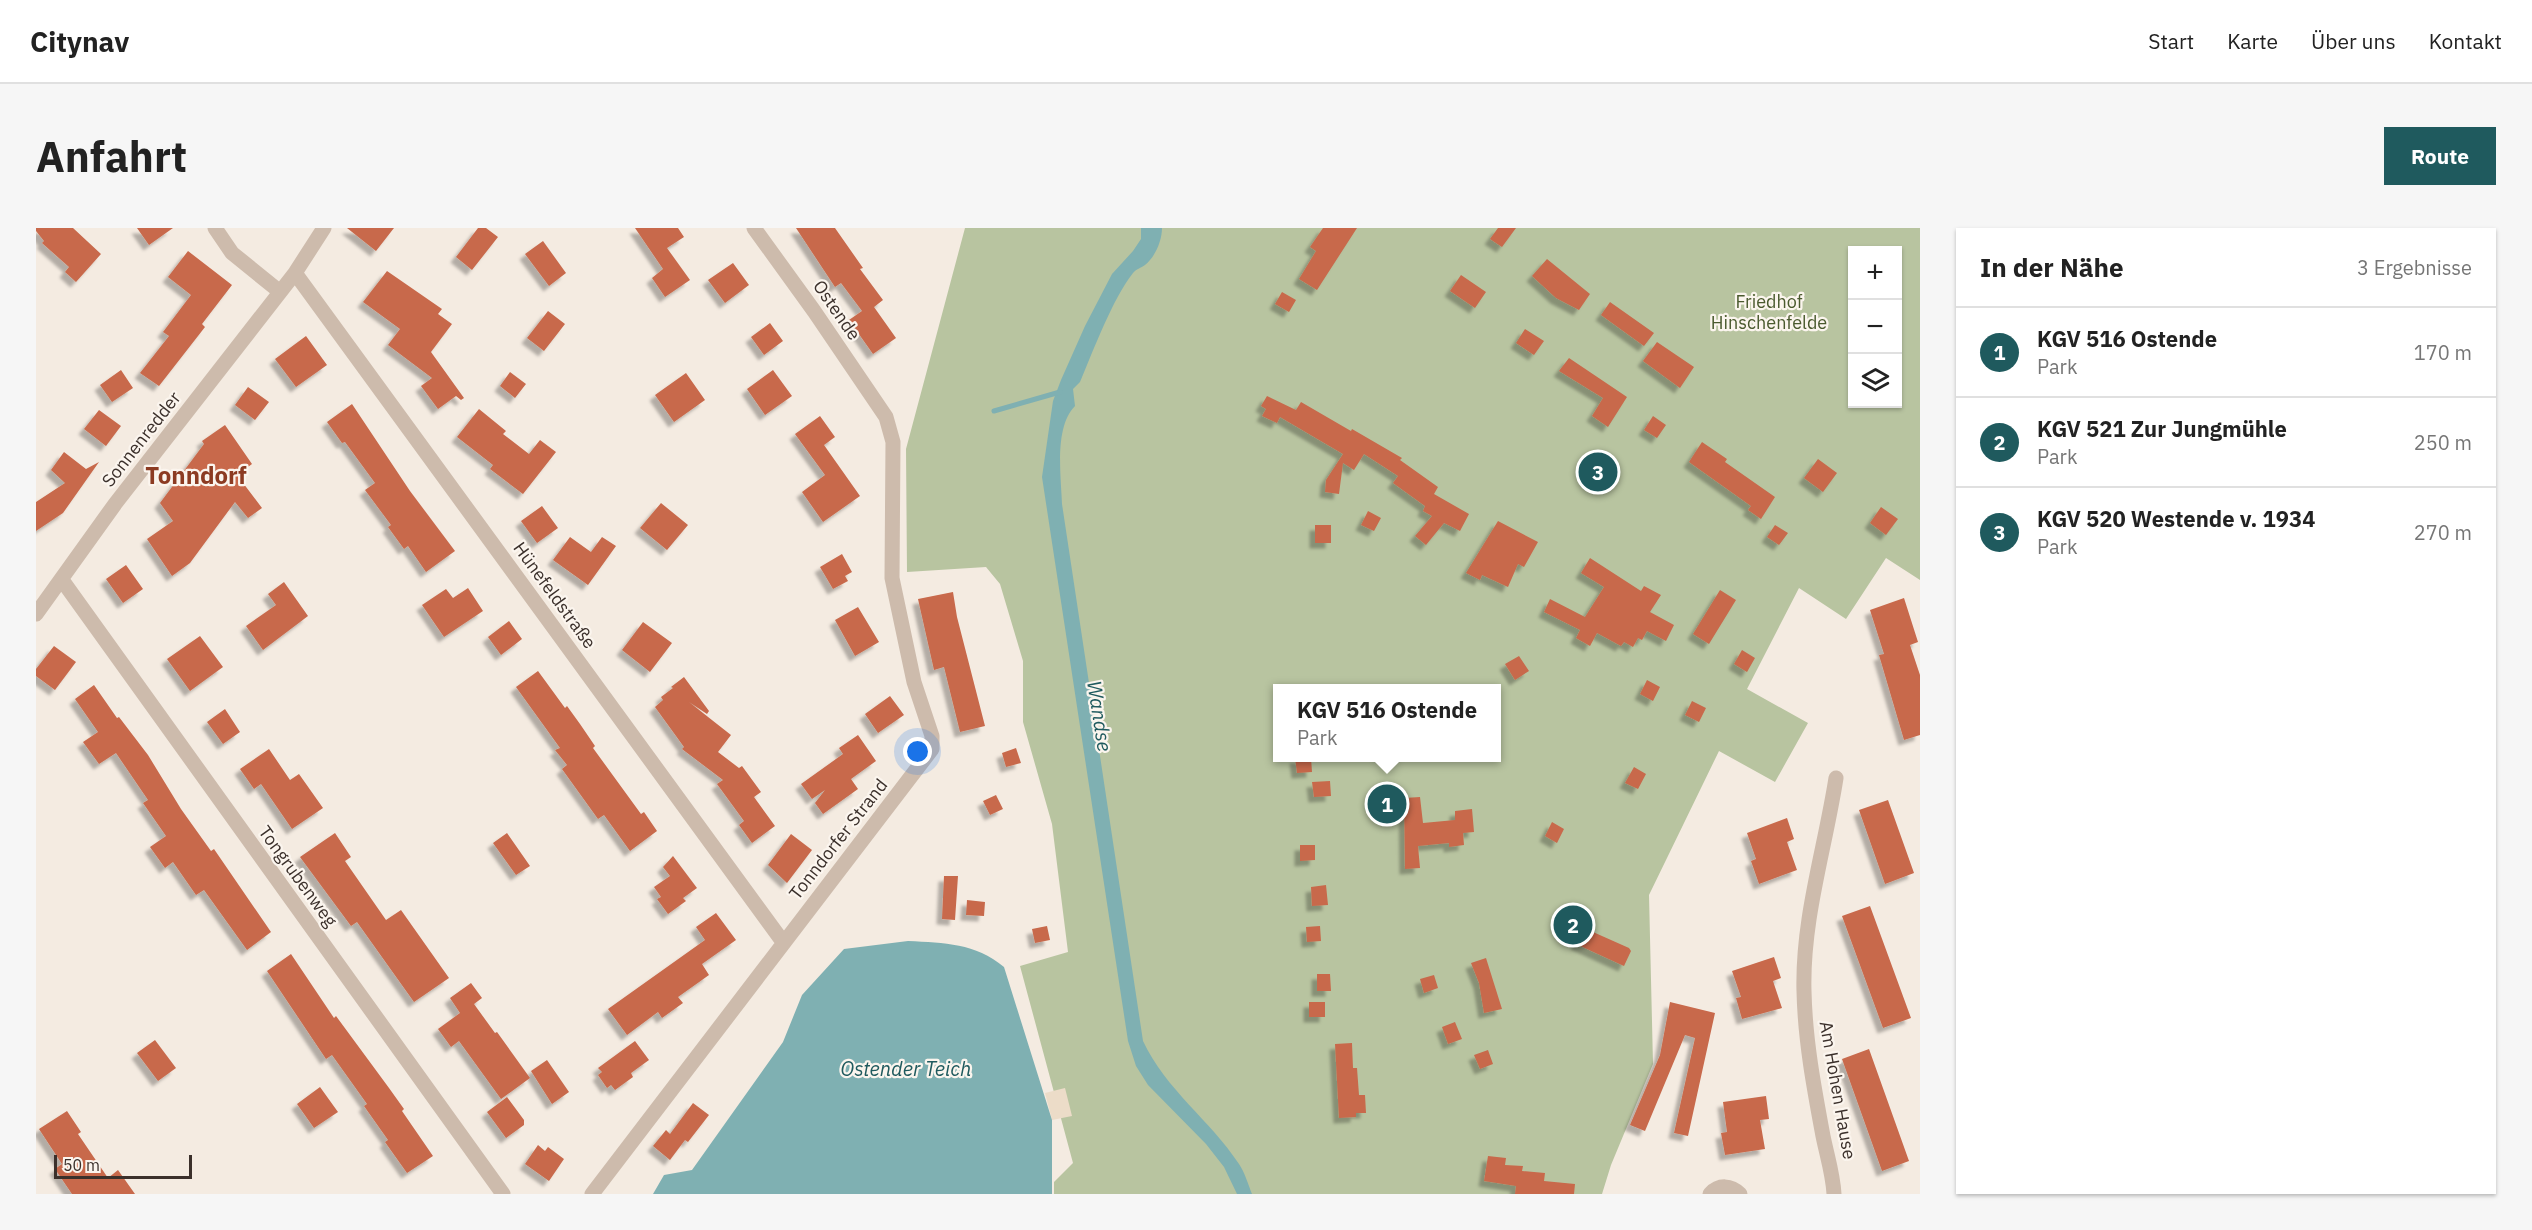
<!DOCTYPE html>
<html lang="de">
<head>
<meta charset="utf-8">
<style>
	body { margin:0; font-family:"IBM Plex Sans",sans-serif; background:#f6f6f6; color:#222 }
	.controls { position:absolute; right:18px; top:18px; display:grid; overflow:hidden; border-radius:0px; box-shadow:0 2px 4px #0004 }
	.controls button { width:54px; height:54px; display:grid; place-items:center; padding:0; border:0; border-bottom:2px solid #e0e0e0; background:#fff; color:#222; font:30px sans-serif }
	.scale { position:absolute; left:18px; bottom:15px; width:138px; box-sizing:border-box; padding-left:6px; border:3px solid #3b302b; border-top:0; font-size:16px; line-height:21px; white-space:nowrap; color:#3b302b; -webkit-text-stroke:4px #fbf5ee; paint-order:stroke }
	.you { position:absolute; left:882px; top:524px; width:21px; height:21px; margin:-15px; border:4px solid #fff; border-radius:50%; background:#1a73e8; box-shadow:0 0 0 9px #1a73e833 }
	.badge { display:grid; place-items:center; width:39px; height:39px; border-radius:50%; background:#1f5a5e; color:#fff; font-size:20px; font-weight:700 }
	.pin { position:absolute; translate:-50% -50%; border:3px solid #fff; box-shadow:0 2px 6px #0006 }
	.popup { position:absolute; left:1237px; top:456px; width:228px; height:78px; box-sizing:border-box; display:grid; place-content:center; border-radius:0px; background:#fff; filter:drop-shadow(0 2px 4px #0005); font-size:20px; white-space:nowrap; color:#767676 }
	.popup b { font-size:22px; color:#222 }
	.popup::after { content:''; position:absolute; left:50%; top:100%; margin-left:-12px; border:12px solid transparent; border-top-color:#fff }
	.list { margin:0; padding:0; list-style:none }
	h2 { display:flex; justify-content:space-between; align-items:center; height:78px; margin:0; padding:0 24px; font-size:26px }
	h2 small { font-size:20px; font-weight:400; color:#767676 }
	.list li { display:grid; grid-template-columns:39px 1fr auto; gap:18px; align-items:center; box-sizing:border-box; height:90px; padding:0 24px; border-top:2px solid #e0e0e0 }
	.list b { display:block; font-size:22px; white-space:nowrap }
	.list p { margin:0; font-size:20px; white-space:nowrap; color:#767676 }
	.list em { font-size:20px; font-style:normal; color:#767676 }
	.icon { flex:none; width:33px; height:33px; fill:none; stroke:currentColor; stroke-width:2; stroke-linecap:round; stroke-linejoin:round }
	.map { position:relative; flex:none; width:1884px; height:966px; overflow:hidden; border-radius:0px }
	header { display:flex; align-items:center; gap:36px; box-sizing:border-box; height:84px; padding:0 30px; background:#fff; border-bottom:2px solid #e0e0e0 }
	header strong { font-size:28px }
	nav { display:flex; gap:33px; margin-inline-start:auto; font-size:21px }
	.intro { display:flex; align-items:center; justify-content:space-between; box-sizing:border-box; height:144px; padding:0 36px }
	h1 { margin:0; font-size:42px }
	.button { padding:15px 27px; border-radius:0px; background:#1f5a5e; color:#fff; font-size:21px; font-weight:700 }
	main { display:flex; gap:36px; padding:0 36px }
	aside { flex:1; background:#fff; border-radius:0px; box-shadow:0 2px 4px #0004 }
	.map>svg:first-child { display:block }
	.green { fill:#b8c4a0; fill-rule:evenodd }
	.plaza { fill:#ecdcc8 }
	.water { fill:#7fb0b2 }
	.lines { fill:none; stroke-linecap:round; stroke-linejoin:round }
	.stream { stroke:#7fb0b2; stroke-width:5 }
	.building { fill:#c8694b; filter:url(#shadow) }
	.minor { stroke:#cdbbac; stroke-width:15 }
	.labels { text-anchor:middle; dominant-baseline:central; stroke-width:4.5; stroke-linejoin:round; paint-order:stroke }
	.park-label { font-size:18px; fill:#4a5a2e; stroke:#fbf5ee }
	.street-label { font-size:18px; fill:#3b302b; stroke:#fbf5ee }
	.water-label { font-size:20px; font-style:italic; fill:#1f5a5e; stroke:#fbf5ee }
	.district-label { font-size:24px; font-weight:bold; fill:#8c3b22; stroke:#fbf5ee }
</style>
</head>
<body>
<header>
<strong>Citynav</strong>
<nav><a>Start</a><a>Karte</a><a>Über uns</a><a>Kontakt</a></nav>
</header>
<div class="intro"><h1>Anfahrt</h1><a class="button">Route</a></div>
<main>
<div class="map">
<svg width="1884" height="966" viewBox="0 0 1884 966">
	<defs>
		<filter id="shadow"><feDropShadow dx="-5.5" dy="5.5" stdDeviation="1.5" flood-color="#0004"/></filter>
	</defs>
	<rect width="100%" height="100%" fill="#f4ebe1"/>
	<path class="green" d="M 929,0 L 1884,0 L 1884,352 L 1850,330 L 1810,391 L 1763,360 L 1711,461 L 1772,495 L 1739,554 L 1683,523 L 1613,667 L 1617,836 L 1575,937 L 1566,966 L 1018,966 L 1018,954 L 1037,935 L 984,738 L 1032,724 L 1016,596 L 987,494 L 987,433 L 964,356 L 950,339 L 871,344 L 870,221 ZM 1816,22 L 1862,22 L 1862,176 L 1816,176 ZM 1242,460 L 1460,460 L 1460,530 L 1242,530 Z"/>
	<path class="plaza" d="M 1029,860 L 1036,888 L 1016,892 L 1009,865 Z"/>
	<path class="water" d="M 1105,0 L 1126,0 C 1126,13 1119,29 1109,37 C 1105,40 1100,41 1097,45 C 1076,72 1058,121 1044,154 L 1037,161 L 1039,178 C 1018,199 1025,248 1026,276 L 1107,813 C 1130,862 1174,892 1203,936 C 1209,945 1212,956 1216,966 L 1201,966 L 1188,939 L 1170,916 L 1112,857 L 1100,838 L 1092,813 L 1006,249 L 1017,173 L 1025,152 L 1049,98 L 1076,46 L 1097,23 L 1105,11 Z
		M 872,713 C 909,715 939,715 968,739 L 1016,892 L 1016,966 L 617,966 L 628,947 L 656,942 L 747,814 L 766,767 L 808,721 Z"/>
	<g class="lines">
		<path class="stream" d="M 958,183 L 1024,164"/>
	</g>
	<path class="building" d="M 0,0 L 37,0 L 65,26 L 40,54 L 29,44 L 33,39 L 6,15 L 8,13 L 0,3 Z
		M 101,0 L 137,0 L 113,17 Z
		M 311,0 L 358,0 L 340,23 Z
		M 442,0 L 450,0 L 462,9 L 436,42 L 420,29 Z
		M 599,0 L 642,0 L 648,9 L 631,20 L 654,52 L 629,69 L 616,50 L 627,41 Z
		M 760,0 L 799,0 L 827,40 L 824,41 L 847,72 L 838,79 L 860,110 L 837,126 L 813,92 L 826,83 L 805,55 L 799,59 Z
		M 1287,0 L 1321,0 L 1281,62 L 1263,51 L 1280,23 L 1274,19 Z
		M 1462,0 L 1480,0 L 1466,19 L 1454,11 Z
		M 507,13 L 530,45 L 513,58 L 489,26 Z
		M 152,23 L 196,57 L 166,96 L 169,99 L 123,158 L 104,145 L 133,108 L 127,104 L 155,67 L 132,49 Z
		M 1511,31 L 1554,66 L 1543,82 L 1520,70 L 1496,48 Z
		M 697,35 L 713,57 L 689,75 L 672,52 Z
		M 351,43 L 406,81 L 402,86 L 416,96 L 395,124 L 428,170 L 425,172 L 420,168 L 402,181 L 385,158 L 396,150 L 352,117 L 364,101 L 327,74 Z
		M 1425,47 L 1450,64 L 1439,80 L 1414,63 Z
		M 1246,64 L 1260,72 L 1253,84 L 1239,76 Z
		M 1574,74 L 1618,105 L 1608,118 L 1565,87 Z
		M 512,83 L 529,96 L 508,123 L 491,110 Z
		M 734,95 L 747,113 L 728,127 L 715,109 Z
		M 1489,101 L 1508,113 L 1498,127 L 1480,115 Z
		M 270,108 L 291,137 L 260,159 L 239,131 Z
		M 1621,114 L 1658,139 L 1644,160 L 1607,133 Z
		M 1533,130 L 1591,169 L 1572,199 L 1556,188 L 1567,170 L 1523,143 Z
		M 85,142 L 97,160 L 76,174 L 64,157 Z
		M 737,142 L 756,168 L 729,187 L 711,161 Z
		M 474,144 L 490,156 L 479,170 L 464,158 Z
		M 650,145 L 669,172 L 638,194 L 619,167 Z
		M 212,159 L 233,174 L 219,192 L 199,177 Z
		M 1231,168 L 1260,182 L 1265,174 L 1315,203 L 1316,201 L 1366,230 L 1364,232 L 1402,259 L 1398,266 L 1433,286 L 1424,303 L 1408,295 L 1390,317 L 1379,308 L 1396,288 L 1387,283 L 1389,278 L 1357,255 L 1362,248 L 1328,226 L 1318,242 L 1307,235 L 1303,266 L 1289,264 L 1290,252 L 1307,226 L 1244,189 L 1241,195 L 1226,188 L 1230,181 L 1225,178 Z
		M 316,176 L 374,263 L 419,323 L 390,344 L 372,318 L 368,321 L 352,299 L 355,297 L 329,262 L 339,255 L 309,214 L 306,215 L 291,194 Z
		M 443,181 L 470,203 L 467,206 L 493,226 L 504,212 L 520,224 L 487,266 L 454,241 L 457,237 L 421,209 Z
		M 63,182 L 85,198 L 70,218 L 48,201 Z
		M 784,188 L 799,209 L 788,217 L 824,268 L 787,294 L 766,264 L 789,247 L 759,206 Z
		M 1617,188 L 1630,197 L 1621,210 L 1608,202 Z
		M 189,197 L 216,236 L 201,247 L 226,280 L 212,290 L 199,274 L 154,335 L 136,348 L 111,311 L 137,293 L 124,275 L 168,216 L 166,213 Z
		M 1666,214 L 1691,231 L 1689,234 L 1739,269 L 1725,291 L 1712,282 L 1715,278 L 1653,234 Z
		M 28,224 L 50,241 L 63,234 L 27,285 L 0,303 L 0,274 L 29,255 L 15,242 Z
		M 1782,231 L 1801,245 L 1787,264 L 1768,250 Z
		M 625,275 L 652,297 L 631,322 L 604,300 Z
		M 506,278 L 522,300 L 501,315 L 485,293 Z
		M 1845,279 L 1862,291 L 1850,307 L 1834,295 Z
		M 1332,283 L 1345,290 L 1338,303 L 1325,297 Z
		M 1462,293 L 1502,314 L 1488,339 L 1482,336 L 1472,359 L 1446,347 L 1444,352 L 1430,345 Z
		M 1279,297 L 1295,297 L 1295,315 L 1279,315 Z
		M 1739,297 L 1752,305 L 1743,317 L 1731,309 Z
		M 534,309 L 555,324 L 566,309 L 580,318 L 552,357 L 517,332 Z
		M 806,326 L 816,344 L 809,348 L 812,353 L 797,361 L 784,339 Z
		M 1554,330 L 1605,363 L 1608,358 L 1625,367 L 1614,384 L 1638,397 L 1630,413 L 1611,403 L 1606,412 L 1602,410 L 1597,419 L 1588,414 L 1585,418 L 1561,405 L 1554,418 L 1540,410 L 1544,402 L 1508,384 L 1514,371 L 1549,389 L 1568,359 L 1545,345 Z
		M 90,337 L 107,361 L 87,375 L 70,351 Z
		M 248,354 L 272,388 L 227,422 L 210,398 L 240,377 L 232,366 Z
		M 432,360 L 447,383 L 408,409 L 386,377 L 410,361 L 417,370 Z
		M 1684,362 L 1700,372 L 1673,416 L 1657,406 Z
		M 917,364 L 921,389 L 949,498 L 924,504 L 908,439 L 898,442 L 882,371 Z
		M 1868,370 L 1882,414 L 1874,417 L 1884,447 L 1884,507 L 1868,512 L 1843,427 L 1848,426 L 1834,382 Z
		M 822,379 L 843,414 L 819,428 L 799,392 Z
		M 473,393 L 486,411 L 465,427 L 452,409 Z
		M 607,394 L 636,415 L 614,444 L 586,422 Z
		M 164,408 L 187,439 L 154,463 L 131,431 Z
		M 18,418 L 40,434 L 19,462 L 0,448 L 0,441 Z
		M 1706,422 L 1719,430 L 1711,444 L 1698,436 Z
		M 1483,428 L 1493,443 L 1479,452 L 1469,436 Z
		M 502,443 L 529,480 L 531,478 L 544,496 L 559,518 L 557,520 L 605,586 L 608,584 L 621,603 L 594,623 L 568,587 L 562,591 L 526,541 L 531,537 L 519,522 L 524,520 L 480,459 Z
		M 648,449 L 673,483 L 671,486 L 653,474 L 695,507 L 682,524 L 703,540 L 706,538 L 725,564 L 718,569 L 739,598 L 716,615 L 703,597 L 708,593 L 681,556 L 687,552 L 646,521 L 648,519 L 619,479 L 627,472 L 625,469 L 637,460 L 635,459 Z
		M 1611,452 L 1624,459 L 1617,473 L 1604,466 Z
		M 58,457 L 81,490 L 83,489 L 112,527 L 145,581 L 175,623 L 178,621 L 235,704 L 211,722 L 168,662 L 160,667 L 137,634 L 129,640 L 114,619 L 130,608 L 107,575 L 112,572 L 80,525 L 63,536 L 47,514 L 62,504 L 39,471 Z
		M 854,468 L 868,487 L 842,505 L 829,486 Z
		M 1656,473 L 1670,480 L 1663,494 L 1649,487 Z
		M 189,481 L 204,504 L 187,516 L 171,494 Z
		M 822,507 L 840,533 L 815,551 L 822,561 L 787,586 L 779,575 L 789,562 L 776,571 L 765,556 L 807,526 L 803,520 Z
		M 980,520 L 985,535 L 970,539 L 966,525 Z
		M 233,521 L 254,552 L 263,546 L 287,580 L 256,601 L 225,556 L 218,561 L 204,541 Z
		M 1259,530 L 1275,530 L 1276,544 L 1261,545 Z
		M 1598,539 L 1610,546 L 1602,561 L 1589,555 Z
		M 1294,553 L 1295,568 L 1278,569 L 1276,554 Z
		M 960,567 L 967,581 L 954,587 L 947,573 Z
		M 1384,569 L 1387,595 L 1419,592 L 1419,583 L 1436,581 L 1438,604 L 1427,605 L 1428,617 L 1413,619 L 1413,615 L 1382,618 L 1384,640 L 1369,641 L 1368,570 Z
		M 1852,572 L 1878,645 L 1849,656 L 1823,582 Z
		M 1751,590 L 1758,611 L 1751,614 L 1761,642 L 1723,656 L 1715,633 L 1720,631 L 1711,605 Z
		M 1516,594 L 1528,601 L 1521,615 L 1509,608 Z
		M 299,605 L 315,629 L 309,633 L 350,692 L 365,682 L 413,750 L 378,774 L 321,694 L 315,698 L 264,629 Z
		M 471,605 L 494,638 L 480,647 L 457,615 Z
		M 755,606 L 776,622 L 751,655 L 732,637 Z
		M 1264,617 L 1279,617 L 1279,632 L 1264,633 Z
		M 637,628 L 661,660 L 647,670 L 650,673 L 632,686 L 621,671 L 625,669 L 618,659 L 634,648 L 627,639 Z
		M 908,648 L 922,648 L 919,692 L 906,691 Z
		M 1290,657 L 1292,677 L 1276,678 L 1275,659 Z
		M 931,672 L 949,674 L 948,688 L 930,687 Z
		M 1834,678 L 1875,790 L 1847,800 L 1806,688 Z
		M 680,685 L 700,712 L 666,736 L 673,747 L 642,769 L 647,775 L 626,790 L 622,784 L 591,807 L 572,781 L 669,712 L 660,699 Z
		M 1011,698 L 1014,712 L 999,715 L 996,701 Z
		M 1284,698 L 1285,713 L 1271,714 L 1270,699 Z
		M 1548,700 L 1593,720 L 1595,723 L 1588,738 L 1540,716 Z
		M 255,726 L 298,790 L 300,788 L 353,860 L 368,881 L 366,883 L 397,928 L 371,945 L 349,914 L 352,912 L 328,878 L 331,876 L 296,827 L 290,831 L 231,743 Z
		M 1738,729 L 1745,750 L 1737,753 L 1746,780 L 1706,791 L 1700,770 L 1705,769 L 1696,743 Z
		M 1450,730 L 1466,781 L 1448,785 L 1443,755 L 1435,735 Z
		M 1281,746 L 1294,746 L 1295,763 L 1281,763 Z
		M 1398,747 L 1402,760 L 1388,765 L 1384,751 Z
		M 435,755 L 446,770 L 438,776 L 459,805 L 461,804 L 494,850 L 465,871 L 423,813 L 415,819 L 402,801 L 424,785 L 414,770 Z
		M 1273,774 L 1289,774 L 1289,789 L 1273,789 Z
		M 1634,774 L 1679,785 L 1652,908 L 1638,905 L 1659,810 L 1649,807 L 1609,903 L 1594,897 L 1624,827 Z
		M 1419,794 L 1426,811 L 1412,816 L 1406,799 Z
		M 119,812 L 140,840 L 122,853 L 101,825 Z
		M 599,813 L 613,832 L 595,845 L 597,849 L 579,862 L 575,857 L 571,860 L 562,847 L 566,844 L 562,840 Z
		M 1316,815 L 1317,840 L 1321,840 L 1323,867 L 1329,867 L 1330,885 L 1320,885 L 1320,889 L 1303,890 L 1299,816 Z
		M 1833,821 L 1873,933 L 1846,943 L 1806,831 Z
		M 1452,822 L 1457,836 L 1444,841 L 1438,827 Z
		M 511,832 L 533,864 L 516,876 L 495,843 Z
		M 284,859 L 302,884 L 278,900 L 261,876 Z
		M 1730,868 L 1733,891 L 1724,892 L 1729,921 L 1689,927 L 1685,905 L 1691,904 L 1687,874 Z
		M 471,869 L 488,892 L 488,897 L 470,910 L 451,884 Z
		M 657,875 L 673,887 L 652,914 L 649,912 L 634,932 L 617,918 L 630,902 L 634,906 Z
		M 31,883 L 45,904 L 42,906 L 72,950 L 82,942 L 99,966 L 36,966 L 19,941 L 26,936 L 3,901 Z
		M 502,917 L 509,923 L 512,919 L 528,931 L 513,953 L 489,936 Z
		M 1452,928 L 1470,930 L 1469,937 L 1487,938 L 1486,943 L 1509,945 L 1508,953 L 1539,956 L 1538,966 L 1479,966 L 1480,958 L 1448,953 Z"/>
	<g class="lines">
		<path class="minor" d="M 179,0 L 196,25 L 243,63
			M 259,45 L 747,714
			M 26,352 L 467,966
			M 0,386 L 79,276 L 259,45 L 288,0
			M 556,966 L 896,521 L 896,508 L 878,454 L 856,350 L 857,214 L 850,189 L 778,83 L 718,0
			M 1674,966 C 1683,956 1695,957 1704,966
			M 1798,966 C 1797,946 1791,928 1787,908 C 1778,860 1769,812 1768,763 C 1766,691 1789,621 1800,550"/>
	</g>
	<g class="labels">
		<g class="park-label">
			<text x="1733" y="73">Friedhof<tspan x="1733" dy="21">Hinschenfelde</tspan></text>
		</g>
		<g class="street-label">
			<text transform="translate(801 82) rotate(55)">Ostende</text>
			<text transform="translate(105 211) rotate(-52)">Sonnenredder</text>
			<text transform="translate(519 367) rotate(54)">Hünefeldstraße</text>
			<text transform="translate(802 611) rotate(-52)">Tonndorfer Strand</text>
			<text transform="translate(262 648) rotate(54)">Tongrubenweg</text>
			<text transform="translate(1802 862) rotate(80)">Am Hohen Hause</text>
		</g>
		<g class="water-label">
			<text transform="translate(1064 488) rotate(81)">Wandse</text>
			<text x="870" y="840">Ostender Teich</text>
		</g>
		<g class="district-label">
			<text x="160" y="247">Tonndorf</text>
		</g>
	</g>
</svg>
<div class="controls">
<button>+</button>
<button>−</button>
<button><svg class="icon" aria-label="layers" viewBox="0 0 24 24"><path d="M12 4l9 5-9 5-9-5zM3 14l9 5 9-5"/></svg></button>
</div>
<div class="scale">50 m</div>
<div class="you"></div>
<div class="pin badge" style="left:1351px;top:576px">1</div>
<div class="popup"><b>KGV 516 Ostende</b>Park</div>
<div class="pin badge" style="left:1537px;top:697px">2</div>
<div class="pin badge" style="left:1562px;top:244px">3</div>
</div>
<aside>
<h2>In der Nähe<small>3 Ergebnisse</small></h2>
<ul class="list">
<li><span class="badge">1</span><div><b>KGV 516 Ostende</b><p>Park</p></div><em>170 m</em></li>
<li><span class="badge">2</span><div><b>KGV 521 Zur Jungmühle</b><p>Park</p></div><em>250 m</em></li>
<li><span class="badge">3</span><div><b>KGV 520 Westende v. 1934</b><p>Park</p></div><em>270 m</em></li>
</ul>
</aside>
</main>
</body>
</html>
